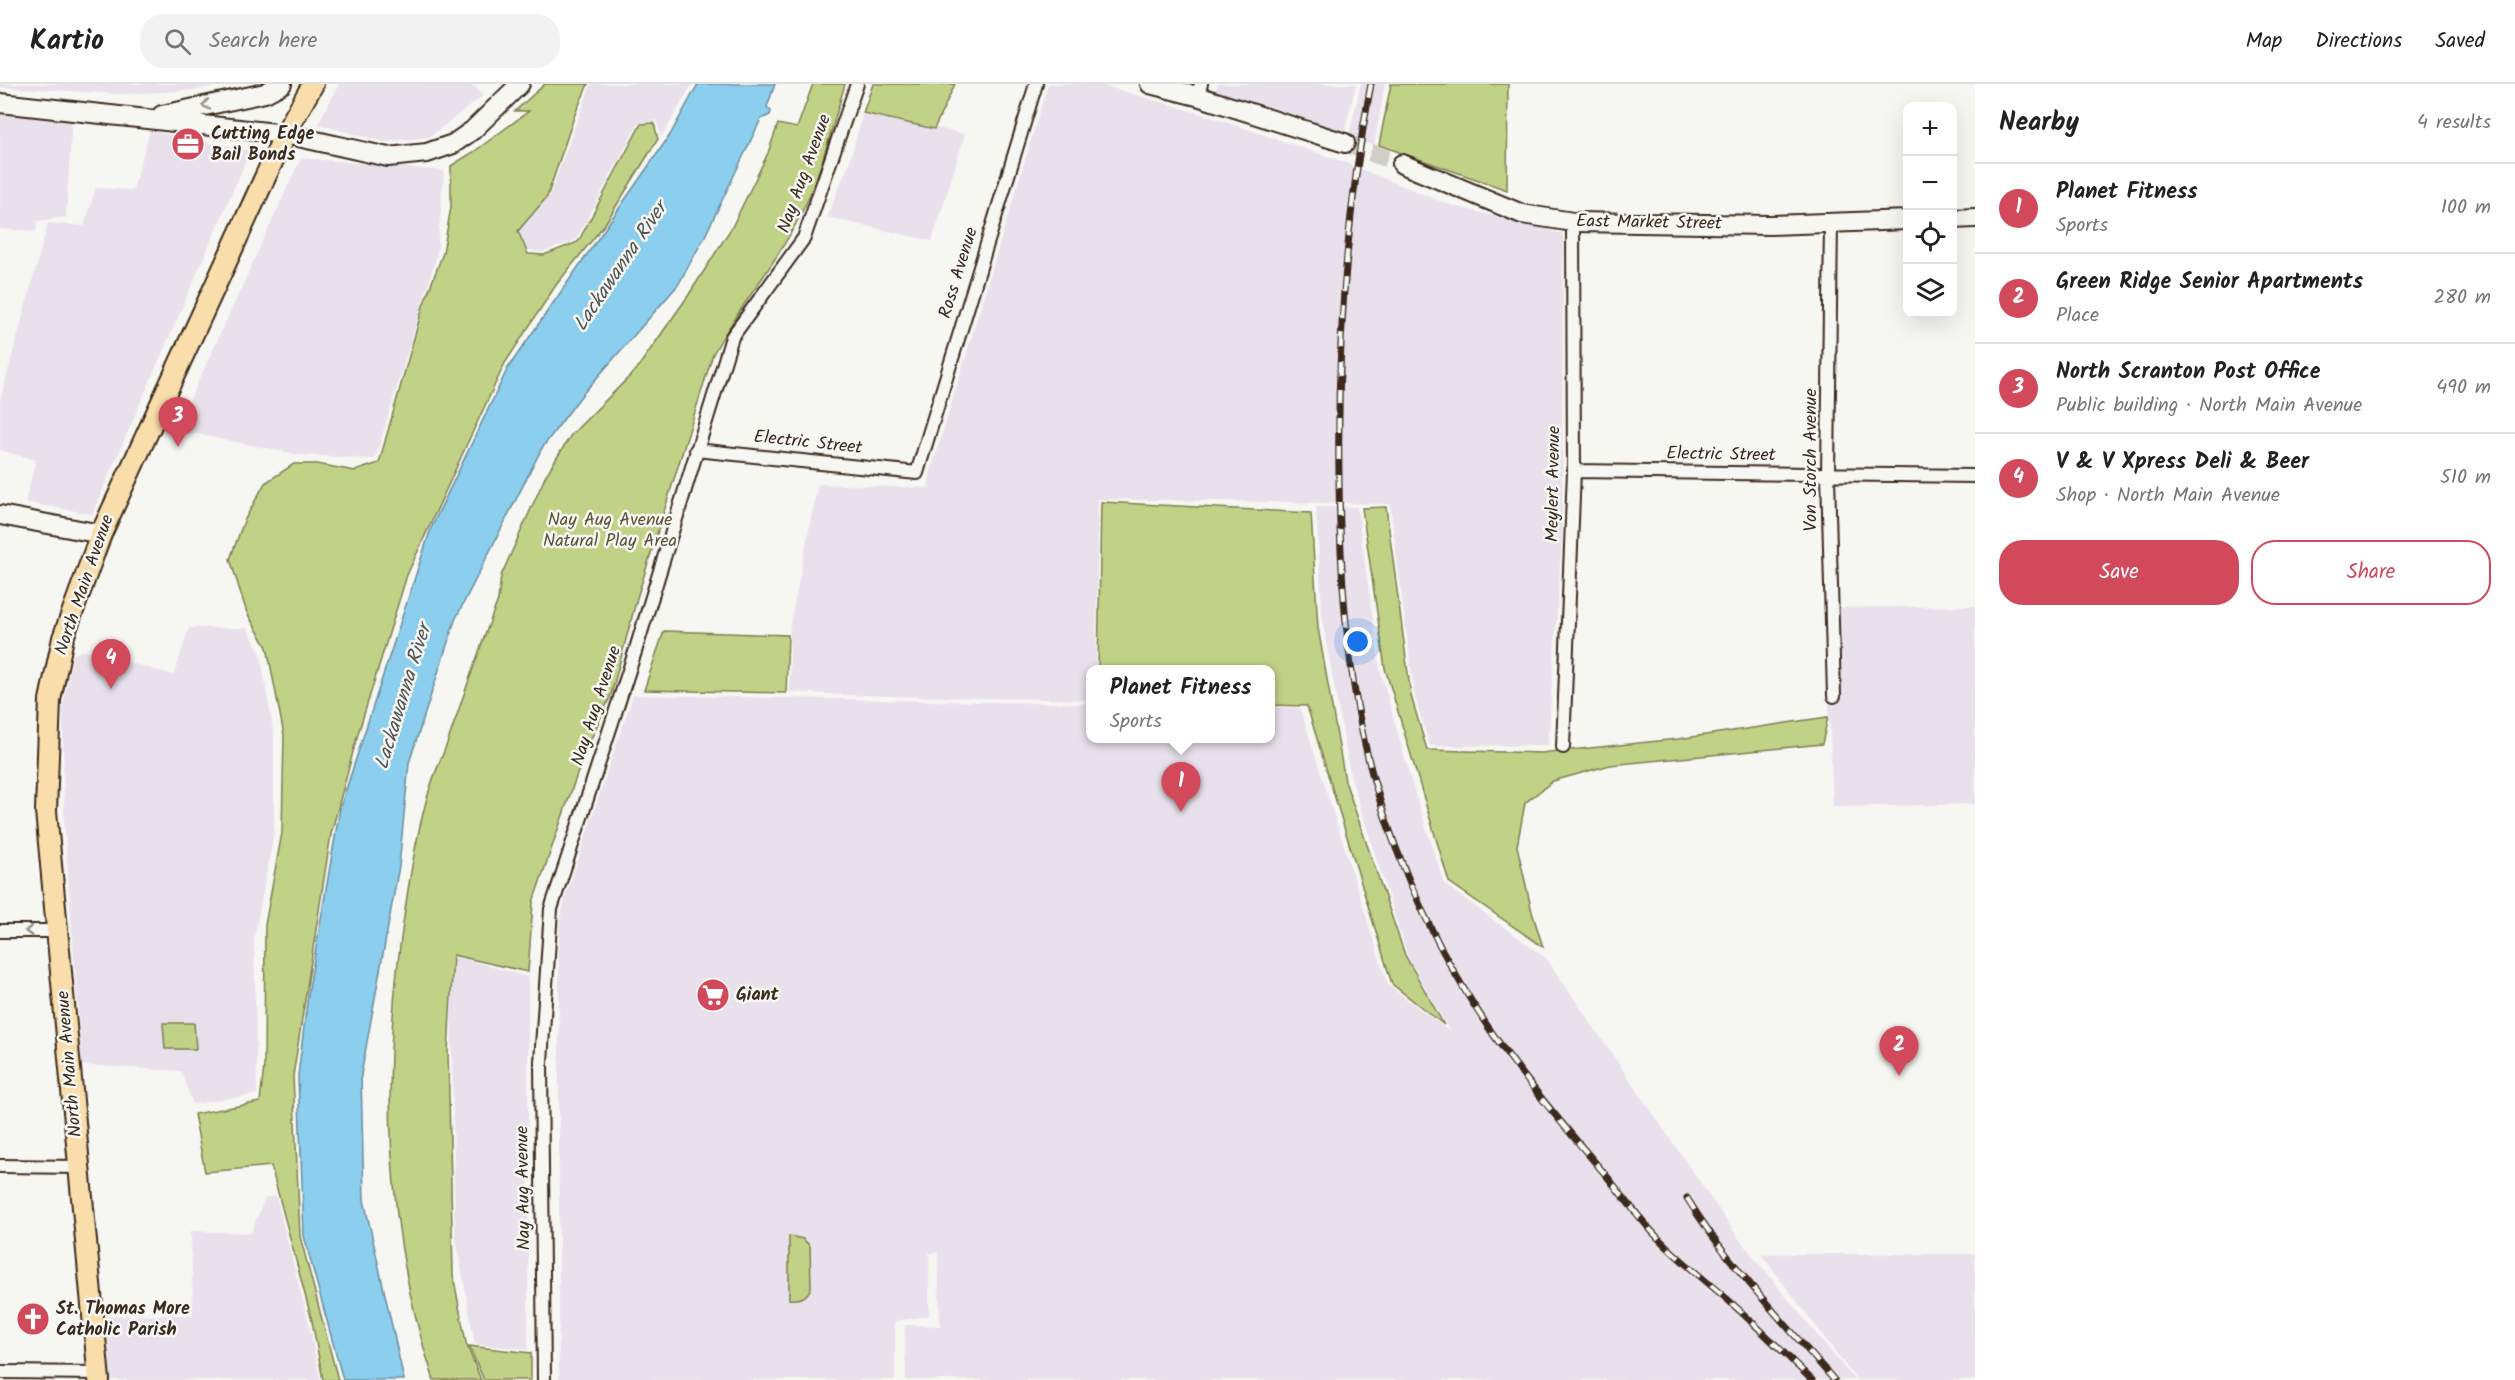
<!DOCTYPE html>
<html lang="en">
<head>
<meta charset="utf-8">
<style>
	body { margin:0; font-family:Kalam,sans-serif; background:#f2f2f2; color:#222 }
	.controls { position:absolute; right:18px; top:18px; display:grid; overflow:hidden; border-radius:12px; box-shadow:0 6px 24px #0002 }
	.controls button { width:54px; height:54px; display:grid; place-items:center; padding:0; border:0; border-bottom:2px solid #e0e0e0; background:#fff; color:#222; font:30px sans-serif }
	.you { position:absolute; left:1358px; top:558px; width:21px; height:21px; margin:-15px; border:4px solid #fff; border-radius:50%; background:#1a73e8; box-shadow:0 0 0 9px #1a73e833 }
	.badge { display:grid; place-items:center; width:39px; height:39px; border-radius:50%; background:#d1495b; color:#fff; font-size:20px; font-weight:700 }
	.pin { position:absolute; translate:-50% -50px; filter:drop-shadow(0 2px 3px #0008) }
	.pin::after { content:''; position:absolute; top:32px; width:21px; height:18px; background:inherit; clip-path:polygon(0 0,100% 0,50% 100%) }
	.popup { position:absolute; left:1086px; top:581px; width:189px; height:78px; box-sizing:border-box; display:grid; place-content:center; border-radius:12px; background:#fff; filter:drop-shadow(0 2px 4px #0005); font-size:20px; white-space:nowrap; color:#767676 }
	.popup b { font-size:22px; color:#222 }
	.popup::after { content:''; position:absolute; left:50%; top:100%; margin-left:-12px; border:12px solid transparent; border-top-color:#fff }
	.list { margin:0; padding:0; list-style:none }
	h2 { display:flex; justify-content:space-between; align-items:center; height:78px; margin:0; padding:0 24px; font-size:26px }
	h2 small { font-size:20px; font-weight:400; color:#767676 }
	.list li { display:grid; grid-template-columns:39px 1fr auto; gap:18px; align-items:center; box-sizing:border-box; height:90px; padding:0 24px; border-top:2px solid #e0e0e0 }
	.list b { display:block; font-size:22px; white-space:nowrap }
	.list p { margin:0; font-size:20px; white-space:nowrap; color:#767676 }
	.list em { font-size:20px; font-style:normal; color:#767676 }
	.actions { display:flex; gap:12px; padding:18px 24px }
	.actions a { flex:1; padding:14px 0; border:2px solid #d1495b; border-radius:24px; text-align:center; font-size:21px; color:#d1495b }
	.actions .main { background:#d1495b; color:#fff }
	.icon { flex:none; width:33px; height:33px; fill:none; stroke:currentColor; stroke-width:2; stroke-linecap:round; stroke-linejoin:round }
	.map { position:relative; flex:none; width:1975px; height:1296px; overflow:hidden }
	header { display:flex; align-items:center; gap:36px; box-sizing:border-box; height:84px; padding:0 30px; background:#fff; border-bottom:2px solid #e0e0e0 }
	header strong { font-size:28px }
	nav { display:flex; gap:33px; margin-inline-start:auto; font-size:21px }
	.search { width:420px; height:54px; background:#f2f2f2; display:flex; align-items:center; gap:15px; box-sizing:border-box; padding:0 21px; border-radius:24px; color:#767676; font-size:22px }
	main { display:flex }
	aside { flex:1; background:#fff }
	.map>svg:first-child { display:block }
	.built { fill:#e8e0eb }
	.green { fill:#c1d287; stroke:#7e7e52; stroke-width:1.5 }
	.water { fill:#8cceed; stroke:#6c8c9a; stroke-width:1.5 }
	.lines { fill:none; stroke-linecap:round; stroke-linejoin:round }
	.secondary-tunnel { stroke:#d1cdc8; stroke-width:18; stroke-dasharray:18 9; stroke-linecap:butt }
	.street-casing { stroke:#3b2a1e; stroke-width:16 }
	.secondary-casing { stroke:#3b2a1e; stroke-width:22 }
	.primary-casing { stroke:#3b2a1e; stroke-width:24 }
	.street { stroke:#f6f6f2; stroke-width:12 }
	.secondary { stroke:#f6f6f2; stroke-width:18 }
	.primary { stroke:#f9deab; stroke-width:20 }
	.rail-casing { stroke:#3b2a1e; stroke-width:7 }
	.rail { stroke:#f6f6f2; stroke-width:4.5; stroke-dasharray:14; stroke-linecap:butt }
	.oneway { stroke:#989088 }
	.labels { text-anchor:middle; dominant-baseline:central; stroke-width:5; stroke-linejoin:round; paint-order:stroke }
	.poi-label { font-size:18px; font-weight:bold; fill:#3b2a1e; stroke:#f6f6f2; text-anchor:start }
	.street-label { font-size:18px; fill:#3b2a1e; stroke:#f6f6f2 }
	.park-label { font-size:18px; fill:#5c5438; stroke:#f6f6f2 }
	.water-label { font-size:20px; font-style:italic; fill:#4f5352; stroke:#f6f6f2 }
</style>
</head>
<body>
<header>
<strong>Kartio</strong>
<div class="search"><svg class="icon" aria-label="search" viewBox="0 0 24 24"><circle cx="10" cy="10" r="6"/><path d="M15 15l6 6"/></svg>Search here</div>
<nav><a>Map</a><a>Directions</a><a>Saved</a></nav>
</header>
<main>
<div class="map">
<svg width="1975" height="1296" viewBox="0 0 1975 1296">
	<rect width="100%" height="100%" fill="#f6f6f2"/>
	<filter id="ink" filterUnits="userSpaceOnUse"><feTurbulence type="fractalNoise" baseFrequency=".0167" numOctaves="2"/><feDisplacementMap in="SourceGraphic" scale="12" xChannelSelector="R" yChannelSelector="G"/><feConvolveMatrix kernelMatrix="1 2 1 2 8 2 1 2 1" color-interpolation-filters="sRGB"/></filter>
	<g filter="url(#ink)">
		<path class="built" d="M 0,0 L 227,0 L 195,6 L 122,10 L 0,3 Z
			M 339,0 L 471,0 L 484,11 L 429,53 L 383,58 L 318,40 Z
			M 591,0 L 692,0 L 661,54 L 657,36 L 638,40 L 576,156 L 542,168 L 528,166 L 518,147 L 549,113 Z
			M 1048,0 L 1098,0 L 1205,31 L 1341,77 L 1447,120 L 1563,150 L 1562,453 L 1548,661 L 1430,662 L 1415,614 L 1390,420 L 1098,415 L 1096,585 L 1091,586 L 1091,616 L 847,611 L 790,608 L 790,542 L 818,400 L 928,404 L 931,387 Z
			M 1218,0 L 1356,0 L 1344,50 L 1215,10 Z
			M 1361,0 L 1385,0 L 1374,61 L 1348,55 Z
			M 0,29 L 72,34 L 66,133 L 37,137 L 36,147 L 0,145 Z
			M 863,29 L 965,50 L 932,157 L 827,133 L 849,80 Z
			M 150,47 L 250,67 L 92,430 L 25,418 L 36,376 L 0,366 L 0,317 L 48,139 L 84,142 L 96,104 L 133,106 Z
			M 301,74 L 444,87 L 437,171 L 375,375 L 301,371 L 176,346 Z
			M 1316,423 L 1357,423 L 1380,586 L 1413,703 L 1444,800 L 1546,874 L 1739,1155 L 1854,1296 L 906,1296 L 905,1241 L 940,1242 L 938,1168 L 929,1169 L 929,1232 L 895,1237 L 895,1296 L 559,1296 L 559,841 L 567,808 L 633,611 L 1091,620 L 1091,654 L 1271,654 L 1271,623 L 1300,624 L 1388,901 L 1450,948 L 1408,873 L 1351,694 L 1323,540 Z
			M 1975,522 L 1975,720 L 1833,723 L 1825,524 Z
			M 189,544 L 247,544 L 260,568 L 274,652 L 274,749 L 254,854 L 257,1010 L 193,1020 L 181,987 L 82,981 L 64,734 L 63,622 L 73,571 L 82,566 L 174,591 Z
			M 454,872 L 528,893 L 528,1265 L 475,1260 L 455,1150 L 451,908 Z
			M 276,1112 L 309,1241 L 320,1296 L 110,1296 L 107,1232 L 193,1231 L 191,1147 L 251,1149 L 265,1114 Z
			M 1761,1170 L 1975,1170 L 1975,1296 L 1857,1296 Z"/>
		<path class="green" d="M 545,0 L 588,0 L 575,30 L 547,113 L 518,147 L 528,170 L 544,171 L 578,158 L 641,40 L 654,39 L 658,55 L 605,140 L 556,201 L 505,279 L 467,360 L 407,491 L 357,653 L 331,750 L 293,992 L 300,1152 L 338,1296 L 323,1296 L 312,1237 L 271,1082 L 205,1088 L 194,1030 L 260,1018 L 264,983 L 265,841 L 282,749 L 284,651 L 267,563 L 247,529 L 230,475 L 244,437 L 265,399 L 294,380 L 317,380 L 355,387 L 379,379 L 423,222 L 443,169 L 451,123 L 451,82 L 475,67 L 529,27 L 515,27 Z
			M 813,0 L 845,0 C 833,40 821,89 803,126 C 778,178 740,221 713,270 L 637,514 L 611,611 L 584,670 L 533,818 L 528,888 L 453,871 L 448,968 L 453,1191 L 466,1259 L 481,1296 L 434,1296 C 384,1149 381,986 404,833 C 410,790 417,746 430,704 C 435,688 442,673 448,657 C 464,610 480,563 498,516 L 501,492 L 546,391 L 571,351 L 636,286 L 688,212 L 732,143 L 768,69 L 778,40 L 797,44 Z
			M 873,0 L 955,0 L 934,45 L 863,29 Z
			M 1391,0 L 1508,0 L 1507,106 L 1379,61 Z
			M 1101,418 L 1311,429 L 1318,544 L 1345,697 L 1405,871 L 1444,941 L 1392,900 L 1307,622 L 1271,621 L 1271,586 L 1098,585 Z
			M 1386,423 L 1411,612 L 1427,666 L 1541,669 L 1678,655 L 1828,633 L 1822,660 L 1610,681 L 1553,697 L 1525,719 L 1517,762 L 1532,828 L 1543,863 L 1449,798 L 1385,584 L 1362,424 Z
			M 664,547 L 788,551 L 786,609 L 644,606 Z
			M 163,939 L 194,939 L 196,965 L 165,965 Z
			M 789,1152 L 803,1155 L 810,1162 L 811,1203 C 807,1214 800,1216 789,1215 Z
			M 469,1262 L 531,1269 L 531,1296 L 484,1296 Z"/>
		<path class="water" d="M 698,0 L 775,0 L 767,23 L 771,27 L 770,31 L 761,35 L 705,152 L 678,201 L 581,312 L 542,364 L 455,536 L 409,679 L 399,782 L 361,991 L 364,1116 L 404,1296 L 343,1296 L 304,1152 L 298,992 L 308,910 L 340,724 L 431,444 L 508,284 L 670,51 Z"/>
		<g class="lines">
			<path class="secondary-tunnel" d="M 1345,59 L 1402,80"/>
			<g class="street-casing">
				<path id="street" d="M 1197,12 L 1201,0
					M 1831,138 L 1828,391 L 1834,612
					M 696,366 L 917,389 L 1036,0
					M 1574,387 L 1975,392
					M 1563,663 L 1574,387 L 1573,138
					M 0,847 L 58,847
					M 0,1082 L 79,1083
					M 0,1288 L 99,1289
					M 544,1296 L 541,978 L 551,825 L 635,568 L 732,253 L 804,154 L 857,0"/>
			</g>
			<g class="secondary-casing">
				<path id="secondary" d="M 1150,0 L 1197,12 L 1345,59
					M 0,19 L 285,50 L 388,73 L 427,69 L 453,60 L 473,46 L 520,0
					M 162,31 L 265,9 L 282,0
					M 1402,80 L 1522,130 L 1573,138 L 1770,141 L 1908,136
					M 1952,135 L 1975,134
					M 0,431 L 101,450"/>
			</g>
			<g class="primary-casing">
				<path id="primary" d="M 99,1296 L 46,727 L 50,616 L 63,554 L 101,450 L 285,50 L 313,0"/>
			</g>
			<use href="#street" class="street"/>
			<use href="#secondary" class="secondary"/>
			<use href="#primary" class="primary"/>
			<g class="rail-casing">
				<path id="rail" d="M 1371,0 C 1346,129 1337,261 1339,393 C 1340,494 1347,598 1374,697 C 1399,786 1442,877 1495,953 C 1529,1001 1567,1046 1605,1090 C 1623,1112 1641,1137 1661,1157 C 1682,1178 1705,1196 1727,1215 C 1756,1241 1784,1269 1812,1296
					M 1687,1114 C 1728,1181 1783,1237 1834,1296"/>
			</g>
			<use href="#rail" class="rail"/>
		</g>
		<defs><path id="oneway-chevron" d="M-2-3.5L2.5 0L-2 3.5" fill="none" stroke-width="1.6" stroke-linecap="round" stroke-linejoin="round" transform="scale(1.5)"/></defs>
		<g class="oneway">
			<use href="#oneway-chevron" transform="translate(206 21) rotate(168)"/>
			<use href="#oneway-chevron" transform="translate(29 847) rotate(-180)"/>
		</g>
	</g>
	<defs>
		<g id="office-disc" transform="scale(1.725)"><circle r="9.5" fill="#d1495b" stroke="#f6f6f2"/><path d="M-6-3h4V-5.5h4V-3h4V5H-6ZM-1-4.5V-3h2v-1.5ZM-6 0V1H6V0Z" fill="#fff"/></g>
		<g id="supermarket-disc" transform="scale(1.725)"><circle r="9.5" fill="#d1495b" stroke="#f6f6f2"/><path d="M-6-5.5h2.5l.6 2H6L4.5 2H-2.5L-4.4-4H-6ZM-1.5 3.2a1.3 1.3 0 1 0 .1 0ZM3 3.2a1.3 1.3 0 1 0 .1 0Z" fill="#fff"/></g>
		<g id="church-disc" transform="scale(1.725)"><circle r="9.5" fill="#d1495b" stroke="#f6f6f2"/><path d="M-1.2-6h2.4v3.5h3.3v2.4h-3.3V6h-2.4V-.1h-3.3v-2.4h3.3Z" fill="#fff"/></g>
	</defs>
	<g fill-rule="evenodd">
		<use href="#office-disc" x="188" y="60"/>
		<use href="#supermarket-disc" x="713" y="911"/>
		<use href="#church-disc" x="33" y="1235"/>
	</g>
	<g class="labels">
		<g class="poi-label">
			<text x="211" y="50">Cutting Edge<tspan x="211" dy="21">Bail Bonds</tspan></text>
			<text x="736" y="911">Giant</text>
			<text x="56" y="1225">St. Thomas More<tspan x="56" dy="21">Catholic Parish</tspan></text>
		</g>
		<g class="street-label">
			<text transform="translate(805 90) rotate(-70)">Nay Aug Avenue</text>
			<text transform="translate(1649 139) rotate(1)">East Market Street</text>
			<text transform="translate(959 189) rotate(-73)">Ross Avenue</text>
			<text transform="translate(808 359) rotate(6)">Electric Street</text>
			<text transform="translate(1721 371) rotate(1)">Electric Street</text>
			<text transform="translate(1811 376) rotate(-90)">Von Storch Avenue</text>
			<text transform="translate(1554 400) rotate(-89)">Meylert Avenue</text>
			<text transform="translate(85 501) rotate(-71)">North Main Avenue</text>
			<text transform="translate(597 622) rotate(-72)">Nay Aug Avenue</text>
			<text transform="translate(70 980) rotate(-95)">North Main Avenue</text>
			<text transform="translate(524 1104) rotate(-91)">Nay Aug Avenue</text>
		</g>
		<g class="park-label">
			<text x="610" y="436">Nay Aug Avenue<tspan x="610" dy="21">Natural Play Area</tspan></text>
		</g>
		<g class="water-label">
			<text transform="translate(621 183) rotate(-56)">Lackawanna River</text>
			<text transform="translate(404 613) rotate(-73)">Lackawanna River</text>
		</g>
	</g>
</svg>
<div class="controls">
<button>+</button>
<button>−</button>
<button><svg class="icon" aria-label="locate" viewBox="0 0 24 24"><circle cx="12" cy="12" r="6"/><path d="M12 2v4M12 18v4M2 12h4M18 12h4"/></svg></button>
<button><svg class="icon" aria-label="layers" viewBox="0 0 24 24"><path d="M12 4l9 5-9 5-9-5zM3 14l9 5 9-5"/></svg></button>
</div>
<div class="you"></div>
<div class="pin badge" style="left:1181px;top:728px">1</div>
<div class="popup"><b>Planet Fitness</b>Sports</div>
<div class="pin badge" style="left:1899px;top:992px">2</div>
<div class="pin badge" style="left:178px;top:363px">3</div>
<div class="pin badge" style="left:111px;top:605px">4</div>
</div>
<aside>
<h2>Nearby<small>4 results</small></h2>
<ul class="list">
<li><span class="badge">1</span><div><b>Planet Fitness</b><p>Sports</p></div><em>100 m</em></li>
<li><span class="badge">2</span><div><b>Green Ridge Senior Apartments</b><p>Place</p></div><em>280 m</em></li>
<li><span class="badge">3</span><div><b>North Scranton Post Office</b><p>Public building · North Main Avenue</p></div><em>490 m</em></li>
<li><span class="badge">4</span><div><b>V &amp; V Xpress Deli &amp; Beer</b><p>Shop · North Main Avenue</p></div><em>510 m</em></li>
</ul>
<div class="actions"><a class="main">Save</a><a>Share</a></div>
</aside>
</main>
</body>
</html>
